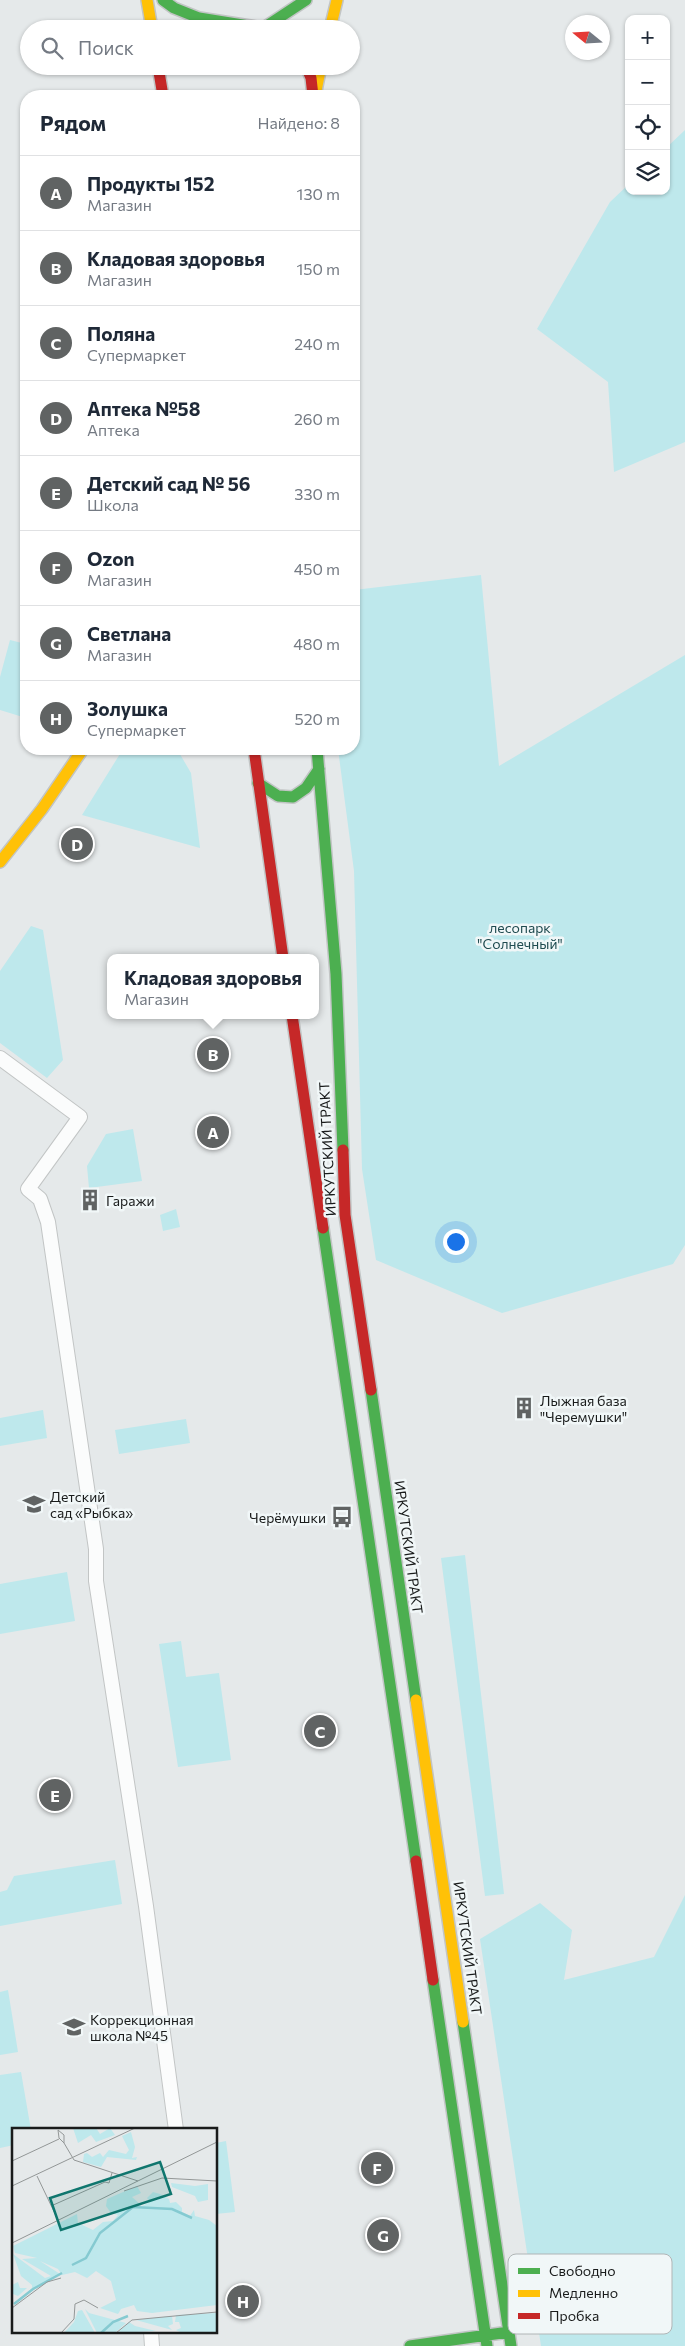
<!DOCTYPE html>
<html lang="ru">
<head>
<meta charset="utf-8">
<style>
	body { margin:0; font-family:Commissioner,sans-serif; background:#f2f2f3; color:#1f2937 }
	.controls { position:absolute; right:15px; top:15px; display:grid; overflow:hidden; border-radius:10px; box-shadow:0 1px 4px #0004 }
	.controls button { width:45px; height:45px; display:grid; place-items:center; padding:0; border:0; border-bottom:1px solid #e0e1e3; background:#fff; color:#1f2937; font:25px sans-serif }
	.compass { position:absolute; left:565px; top:15px; width:45px; height:45px; border-radius:50%; background:#fff; box-shadow:0 1px 4px #0004; rotate:288deg }
	.you { position:absolute; left:455px; top:1241px; width:18px; height:18px; margin:-12px; border:4px solid #fff; border-radius:50%; background:#1a73e8; box-shadow:0 0 0 8px #1a73e833 }
	.badge { display:grid; place-items:center; width:32px; height:32px; border-radius:50%; background:#606363; color:#fff; font-size:16px; font-weight:700 }
	.pin { position:absolute; translate:-50% -50%; border:2px solid #fff; box-shadow:0 1px 5px #0006 }
	.popup { position:absolute; left:107px; top:954px; width:212px; height:65px; box-sizing:border-box; display:grid; place-content:center; border-radius:10px; background:#fff; filter:drop-shadow(0 1px 4px #0005); font-size:16px; white-space:nowrap; color:#747a83 }
	.popup b { font-size:19px; color:#1f2937 }
	.popup::after { content:''; position:absolute; left:50%; top:100%; margin-left:-10px; border:10px solid transparent; border-top-color:#fff }
	.list { margin:0; padding:0; list-style:none }
	h2 { display:flex; justify-content:space-between; align-items:center; height:65px; margin:0; padding:0 20px; font-size:21px }
	h2 small { font-size:16px; font-weight:400; color:#747a83 }
	.list li { display:grid; grid-template-columns:32px 1fr auto; gap:15px; align-items:center; box-sizing:border-box; height:75px; padding:0 20px; border-top:1px solid #e0e1e3 }
	.list b { display:block; font-size:19px; white-space:nowrap }
	.list p { margin:0; font-size:16px; white-space:nowrap; color:#747a83 }
	.list em { font-size:16px; font-style:normal; color:#747a83 }
	.icon { flex:none; width:28px; height:28px; fill:none; stroke:currentColor; stroke-width:2; stroke-linecap:round; stroke-linejoin:round }
	.map { position:relative; flex:none; width:685px; height:2346px; overflow:hidden }
	.search { position:absolute; background:#fff; box-shadow:0 1px 4px #0004; left:20px; top:20px; width:340px; height:55px; display:flex; align-items:center; gap:12px; box-sizing:border-box; padding:0 18px; border-radius:28px; color:#747a83; font-size:19px }
	.panel { position:absolute; background:#fff; box-shadow:0 1px 4px #0004; left:20px; top:90px; width:340px; height:665px; border-radius:20px }
	.map>svg:first-child { display:block }
	.green { fill:#bee8ec }
	.lines { fill:none; stroke-linecap:round; stroke-linejoin:round }
	.street-casing { stroke:#c2c5c5; stroke-width:16 }
	.fast-casing { stroke:#c2c5c5; stroke-width:14 }
	.slow-casing { stroke:#c2c5c5; stroke-width:14 }
	.jam-casing { stroke:#c2c5c5; stroke-width:14 }
	.street { stroke:#fbfcfc; stroke-width:14 }
	.fast { stroke:#4caf50; stroke-width:11 }
	.slow { stroke:#ffc107; stroke-width:11 }
	.jam { stroke:#c62828; stroke-width:11 }
	.labels { text-anchor:middle; dominant-baseline:central; stroke-width:5; stroke-linejoin:round; paint-order:stroke }
	.park-label { font-size:14px; fill:#1f4b50; stroke:#f1f7f8 }
	.street-label { font-size:14px; fill:#191b1b; stroke:#f1f7f8 }
	.poi-label { font-size:14px; fill:#191b1b; stroke:#f1f7f8; text-anchor:start }
	.inset-river { fill:none; stroke:#85cad1; stroke-width:2.5 }
	.inset-road { fill:none; stroke:#939797; stroke-width:1 }
	.view { fill:#0f766e; fill-opacity:0.15; stroke:#0f766e; stroke-width:2.5 }
	.inset-edge { fill:none; stroke:#191b1b; stroke-width:2.5 }
	.key { fill:#f1f7f8; stroke:#b0b5b6; stroke-width:1 }
	.key-label { font-size:14px; fill:#191b1b }
</style>
</head>
<body>
<div class="map">
<svg width="685" height="2346" viewBox="0 0 685 2346">
	<rect width="100%" height="100%" fill="#e5e9ea"/>
	<path class="green" d="M 685,130 L 685,442 L 614,472 L 608,382 L 537,329 L 610,202 L 629,184 L 629,191 L 666,191 L 666,148 Z
		M 481,575 L 499,766 L 685,655 L 685,1245 L 673,1264 L 502,1313 L 376,1260 L 362,1169 L 354,871 L 338,749 L 354,749 L 354,590 Z
		M 10,640 L 26,644 L 26,718 L 0,710 L 0,677 Z
		M 123,749 L 177,749 L 191,773 L 200,848 L 82,815 Z
		M 31,926 L 43,930 L 63,1060 L 47,1078 L 0,1043 L 0,971 Z
		M 133,1129 L 142,1181 L 89,1188 L 87,1166 L 106,1134 Z
		M 176,1209 L 180,1227 L 163,1231 L 160,1215 Z
		M 43,1410 L 47,1438 L 0,1446 L 0,1418 Z
		M 186,1419 L 190,1443 L 119,1454 L 115,1430 Z
		M 465,1555 L 504,1894 L 485,1896 L 441,1558 Z
		M 67,1572 L 75,1621 L 0,1634 L 0,1584 Z
		M 181,1641 L 186,1677 L 219,1673 L 231,1760 L 178,1767 L 159,1644 Z
		M 115,1860 L 122,1904 L 0,1926 L 0,1892 L 7,1890 L 14,1876 Z
		M 685,1895 L 685,2346 L 541,2346 L 480,1939 L 540,1903 L 572,1930 L 564,1980 L 654,1957 Z
		M 8,1990 L 18,2052 L 0,2055 L 0,1992 Z
		M 21,2072 L 31,2130 L 14,2130 L 14,2145 L 0,2148 L 0,2075 Z
		M 226,2141 L 235,2212 L 216,2214 L 216,2143 Z"/>
	<g class="lines">
		<g class="street-casing">
			<path id="street" d="M 0,1058 L 80,1117 L 28,1189 L 40,1199 L 48,1222 L 96,1549 L 96,1581 L 146,1906 L 176,2130
				M 151,2332 L 152,2346"/>
		</g>
		<g class="fast-casing">
			<path id="fast" d="M 163,0 L 174,8 L 199,18 L 269,29
				M 265,27 L 306,0
				M 317,749 L 336,974 L 343,1150
				M 258,783 L 278,796 L 293,797 L 306,788 L 319,769
				M 323,1228 L 416,1861
				M 371,1390 L 416,1700
				M 433,1980 L 487,2346
				M 463,2022 L 511,2346
				M 410,2346 L 509,2332"/>
		</g>
		<g class="slow-casing">
			<path id="slow" d="M 147,0 L 152,29
				M 330,29 L 337,0
				M 315,96 L 321,66
				M 0,862 L 42,809 L 83,749
				M 416,1700 L 463,2022"/>
		</g>
		<g class="jam-casing">
			<path id="jam" d="M 158,66 L 163,96
				M 306,66 L 311,78 L 313,96
				M 254,749 L 283,958
				M 292,1015 L 323,1228
				M 343,1150 L 345,1215 L 371,1390
				M 416,1861 L 433,1980"/>
		</g>
		<use href="#street" class="street"/>
		<use href="#fast" class="fast"/>
		<use href="#slow" class="slow"/>
		<use href="#jam" class="jam"/>
	</g>
	<defs>
		<g id="building-bare" transform="scale(1.725)"><path d="M-4-6H4V6H1V3H-1V6H-4ZM-2.5-4.3h1.7v1.8h-1.7ZM.8-4.3h1.7v1.8H.8ZM-2.5-1h1.7V.8h-1.7ZM.8-1h1.7V.8H.8Z" fill="#606363" stroke="#f1f7f8" stroke-width="2.5" paint-order="stroke"/></g>
		<g id="school-bare" transform="scale(1.725)"><path d="M0-5L7-2L0 1L-7-2ZM-4 1L0 2.5L4 1V4Q0 6-4 4Z" fill="#606363" stroke="#f1f7f8" stroke-width="2.5" paint-order="stroke"/></g>
		<g id="bus-bare" transform="scale(1.725)"><path d="M-5-6H5V4H4V6H2V4H-2V6H-4V4H-5ZM-3.5-4V0h7V-4ZM-3.5 1.2v1.5H-2V1.2ZM2 1.2v1.5H3.5V1.2Z" fill="#606363" stroke="#f1f7f8" stroke-width="2.5" paint-order="stroke"/></g>
	</defs>
	<g fill-rule="evenodd">
		<use href="#building-bare" x="90" y="1200"/>
		<use href="#building-bare" x="524" y="1408"/>
		<use href="#school-bare" x="34" y="1504"/>
		<use href="#bus-bare" x="342" y="1517"/>
		<use href="#school-bare" x="74" y="2027"/>
	</g>
	<g class="labels">
		<g class="park-label">
			<text x="520" y="927">лесопарк<tspan x="520" dy="16">"Солнечный"</tspan></text>
		</g>
		<g class="street-label">
			<text transform="translate(327 1149) rotate(-93)">ИРКУТСКИЙ ТРАКТ</text>
			<text transform="translate(409 1547) rotate(82)">ИРКУТСКИЙ ТРАКТ</text>
			<text transform="translate(468 1948) rotate(82)">ИРКУТСКИЙ ТРАКТ</text>
		</g>
		<g class="poi-label">
			<text x="106" y="1200">Гаражи</text>
			<text x="540" y="1400">Лыжная база<tspan x="540" dy="16">"Черемушки"</tspan></text>
			<text x="50" y="1496">Детский<tspan x="50" dy="16">сад «Рыбка»</tspan></text>
			<text x="326" y="1517" text-anchor="end">Черёмушки</text>
			<text x="90" y="2019">Коррекционная<tspan x="90" dy="16">школа №45</tspan></text>
		</g>
	</g>
	<g transform="translate(12 2128)">
		<rect width="205" height="205" fill="#e5e9ea"/>
		<path d="M 61,0 L 84,0 L 88,6 L 98,0 L 103,7 L 84,14 L 79,7 L 66,15 ZM 119,4 L 123,19 L 120,30 L 125,29 L 124,32 L 95,29 L 89,39 L 71,34 L 72,26 L 75,25 L 80,29 L 88,25 L 91,29 L 97,22 L 114,26 L 117,22 L 110,8 ZM 159,55 L 183,58 L 196,56 L 196,72 L 186,74 L 183,68 L 160,59 ZM 125,58 L 129,65 L 120,69 L 130,78 L 138,74 L 135,70 L 141,64 L 148,66 L 157,71 L 158,75 L 164,74 L 170,80 L 170,84 L 178,88 L 182,82 L 183,88 L 197,92 L 205,98 L 205,177 L 140,185 L 125,183 L 122,177 L 109,181 L 106,186 L 88,180 L 104,172 L 99,153 L 84,143 L 75,150 L 63,144 L 50,147 L 46,141 L 28,133 L 48,146 L 20,163 L 20,157 L 9,148 L 1,126 L 33,150 L 39,148 L 10,131 L 25,130 L 3,125 L 1,118 L 65,86 L 66,95 L 81,102 L 91,94 L 101,93 L 106,87 L 99,85 L 94,78 L 95,71 ZM 6,154 L 8,160 L 15,160 L 6,168 L 1,166 L 0,157 ZM 73,181 L 77,185 L 114,195 L 103,205 L 85,205 ZM 70,182 L 83,205 L 52,205 L 62,194 L 66,183 ZM 205,185 L 205,205 L 170,205 L 164,202 L 169,200 L 167,194 L 163,194 L 164,187 ZM 160,188 L 161,196 L 156,198 L 160,202 L 124,192 ZM 117,194 L 123,198 L 144,203 L 105,205 Z" fill="#bee8ec"/>
		<path class="inset-river" d="M 60,137 L 74,130 L 88,105 L 121,79 L 160,81 L 180,90M 21,161 L 50,145M 2,176 L 21,161M 89,205 L 101,194 L 116,188"/>
		<path class="inset-road" d="M 46,2 L 52,7 L 52,15 L 62,32 L 126,53M 46,2 L 47,10 L 52,15M 0,33 L 47,11M 25,48 L 47,94M 0,58 L 123,0M 112,63 L 150,50 L 205,53M 39,78 L 93,54 L 97,55 L 100,45M 0,115 L 205,14M 0,180 L 35,154 L 49,150M 49,205 L 62,191 L 63,176 L 72,172 L 86,180M 104,205 L 120,192 L 205,184"/>
		<path class="view" d="M 148,34 L 159,66 L 49,102 L 38,70 Z"/>
		<rect width="205" height="205" class="inset-edge"/>
	</g>
	<rect x="508" y="2254" width="164" height="80" rx="8" class="key"/>
	<rect x="518" y="2268" width="22" height="6" fill="#4caf50"/>
	<rect x="518" y="2290" width="22" height="7" fill="#ffc107"/>
	<rect x="518" y="2313" width="22" height="6" fill="#c62828"/>
	<g class="key-label">
		<text x="549" y="2276">Свободно</text>
		<text x="549" y="2298">Медленно</text>
		<text x="549" y="2321">Пробка</text>
	</g>
</svg>
<div class="controls">
<button>+</button>
<button>−</button>
<button><svg class="icon" aria-label="locate" viewBox="0 0 24 24"><circle cx="12" cy="12" r="6"/><path d="M12 2v4M12 18v4M2 12h4M18 12h4"/></svg></button>
<button><svg class="icon" aria-label="layers" viewBox="0 0 24 24"><path d="M12 4l9 5-9 5-9-5zM3 14l9 5 9-5"/></svg></button>
</div>
<svg class="compass" viewBox="-18 -18 36 36"><path d="M0-13l5 13h-10z" fill="#e53935"/><path d="M0 13l5-13h-10z" fill="#747a83"/></svg>
<div class="you"></div>
<div class="pin badge" style="left:213px;top:1132px">A</div>
<div class="pin badge" style="left:213px;top:1054px">B</div>
<div class="popup"><b>Кладовая здоровья</b>Магазин</div>
<div class="pin badge" style="left:320px;top:1731px">C</div>
<div class="pin badge" style="left:77px;top:844px">D</div>
<div class="pin badge" style="left:55px;top:1795px">E</div>
<div class="pin badge" style="left:377px;top:2168px">F</div>
<div class="pin badge" style="left:383px;top:2235px">G</div>
<div class="pin badge" style="left:243px;top:2301px">H</div>
<div class="search"><svg class="icon" aria-label="search" viewBox="0 0 24 24"><circle cx="10" cy="10" r="6"/><path d="M15 15l6 6"/></svg>Поиск</div>
<section class="panel">
<h2>Рядом<small>Найдено: 8</small></h2>
<ul class="list">
<li><span class="badge">A</span><div><b>Продукты 152</b><p>Магазин</p></div><em>130 m</em></li>
<li><span class="badge">B</span><div><b>Кладовая здоровья</b><p>Магазин</p></div><em>150 m</em></li>
<li><span class="badge">C</span><div><b>Поляна</b><p>Супермаркет</p></div><em>240 m</em></li>
<li><span class="badge">D</span><div><b>Аптека №58</b><p>Аптека</p></div><em>260 m</em></li>
<li><span class="badge">E</span><div><b>Детский сад № 56</b><p>Школа</p></div><em>330 m</em></li>
<li><span class="badge">F</span><div><b>Ozon</b><p>Магазин</p></div><em>450 m</em></li>
<li><span class="badge">G</span><div><b>Светлана</b><p>Магазин</p></div><em>480 m</em></li>
<li><span class="badge">H</span><div><b>Золушка</b><p>Супермаркет</p></div><em>520 m</em></li>
</ul>
</section>
</div>
</body>
</html>
